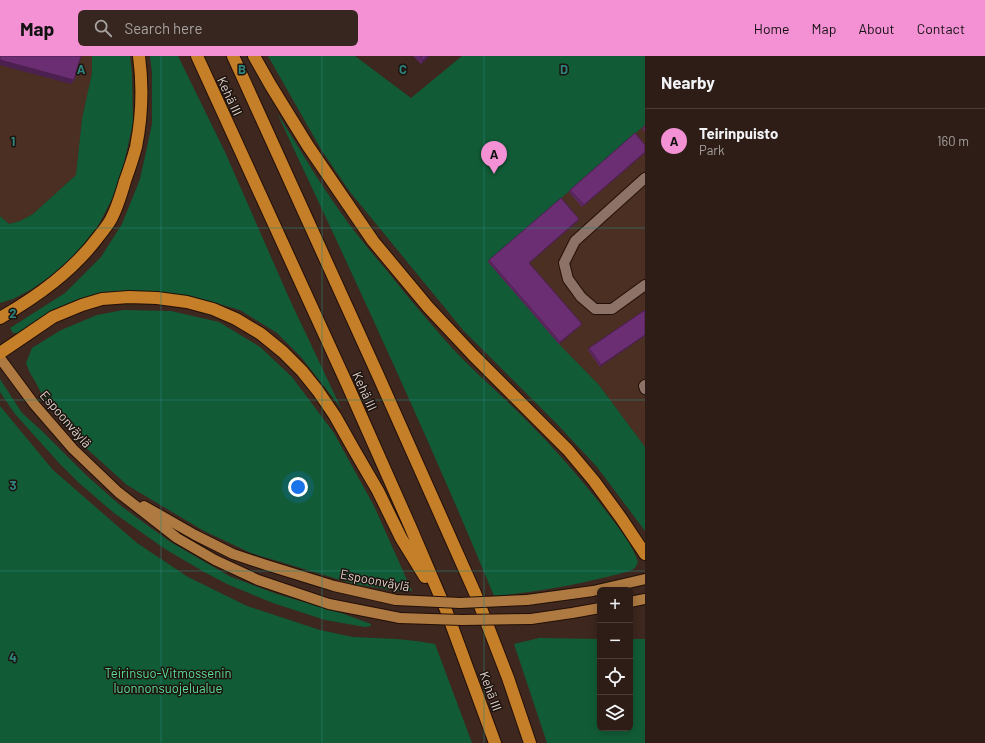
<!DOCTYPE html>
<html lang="en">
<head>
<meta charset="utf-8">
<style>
	body { margin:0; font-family:Barlow,sans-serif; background:#36261f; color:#f1f3f6 }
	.controls { position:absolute; right:12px; bottom:12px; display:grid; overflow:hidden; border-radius:6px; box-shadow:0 2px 10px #0003 }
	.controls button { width:36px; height:36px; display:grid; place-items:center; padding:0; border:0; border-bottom:1px solid #493b35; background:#2e1d16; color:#f1f3f6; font:20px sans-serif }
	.you { position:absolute; left:298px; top:431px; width:14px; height:14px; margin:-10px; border:3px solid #fff; border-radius:50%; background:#1a73e8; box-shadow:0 0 0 6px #1a73e833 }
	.badge { display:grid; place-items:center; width:26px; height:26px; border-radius:50%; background:#f491d4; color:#111; font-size:13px; font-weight:700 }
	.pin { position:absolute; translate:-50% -33px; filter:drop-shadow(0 1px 2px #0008) }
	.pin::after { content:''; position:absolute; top:21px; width:14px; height:12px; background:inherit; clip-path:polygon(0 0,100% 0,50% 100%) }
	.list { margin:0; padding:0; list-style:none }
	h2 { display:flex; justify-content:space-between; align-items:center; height:52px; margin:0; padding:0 16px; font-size:17px }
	h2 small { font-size:13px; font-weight:400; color:#a7a2a1 }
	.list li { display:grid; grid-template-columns:26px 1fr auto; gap:12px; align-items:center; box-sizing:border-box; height:64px; padding:0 16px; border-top:1px solid #493b35 }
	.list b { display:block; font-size:15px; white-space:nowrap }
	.list p { margin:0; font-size:13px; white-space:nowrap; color:#a7a2a1 }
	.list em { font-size:13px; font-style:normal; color:#a7a2a1 }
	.icon { flex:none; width:22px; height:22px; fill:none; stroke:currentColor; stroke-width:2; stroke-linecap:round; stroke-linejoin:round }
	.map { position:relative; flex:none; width:645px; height:687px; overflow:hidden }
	header { display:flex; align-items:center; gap:24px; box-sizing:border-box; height:56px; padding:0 20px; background:#f491d4; color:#111 }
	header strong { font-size:19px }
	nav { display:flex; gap:22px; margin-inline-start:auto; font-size:14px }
	.search { width:280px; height:36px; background:#36261f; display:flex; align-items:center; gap:10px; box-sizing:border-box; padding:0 14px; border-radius:6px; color:#a7a2a1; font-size:15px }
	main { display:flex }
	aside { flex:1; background:#2e1d16 }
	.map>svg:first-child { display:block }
	.built { fill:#4b2f23 }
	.green { fill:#115c37 }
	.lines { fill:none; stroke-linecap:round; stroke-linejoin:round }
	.minor-casing { stroke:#230f07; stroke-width:12 }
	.major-casing { stroke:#230f07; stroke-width:12 }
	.highway-casing { stroke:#230f07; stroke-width:14 }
	.minor { stroke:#8c7267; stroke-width:10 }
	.major { stroke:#ae7a41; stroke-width:10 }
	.highway { stroke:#c47f28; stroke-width:12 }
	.major-bridge-casing { stroke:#230f07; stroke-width:12; stroke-linecap:butt }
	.major-bridge { stroke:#ae7a41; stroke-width:10 }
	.wall { fill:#5d2862 }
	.shaded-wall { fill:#4c2050 }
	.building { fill:#6c2e72; stroke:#4c2050 }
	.grid { fill:none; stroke:#2e837c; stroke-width:1; stroke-opacity:0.55 }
	.labels { text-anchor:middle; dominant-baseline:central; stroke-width:3; stroke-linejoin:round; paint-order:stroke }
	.street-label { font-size:13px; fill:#dccec8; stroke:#1d130f }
	.park-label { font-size:13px; fill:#5bdf96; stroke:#1d130f }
	.grid-label { font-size:13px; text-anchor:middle; font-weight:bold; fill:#2e837c; stroke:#1d130f; stroke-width:3; stroke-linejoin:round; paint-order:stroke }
</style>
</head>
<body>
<header>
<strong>Map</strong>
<div class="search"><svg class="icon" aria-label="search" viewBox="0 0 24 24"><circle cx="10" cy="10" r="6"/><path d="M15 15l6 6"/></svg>Search here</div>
<nav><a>Home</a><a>Map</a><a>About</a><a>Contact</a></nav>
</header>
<main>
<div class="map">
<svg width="645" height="687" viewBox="0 0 645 687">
	<rect width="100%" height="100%" fill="#3d271e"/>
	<path class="built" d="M 0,0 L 92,0 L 92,17 L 82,63 L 76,119 L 33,158 L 20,165 L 9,168 L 0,160 Z
		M 645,69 L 645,391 L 599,329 L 559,288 L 488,206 Z"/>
	<path class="green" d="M 92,0 L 130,0 L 132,17 L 133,67 L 124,107 L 113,141 L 98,170 L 75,199 L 56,216 L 32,233 L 13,243 L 0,247 L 0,160 L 9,168 L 20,165 L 33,158 L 76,119 L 82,63 L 92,17 Z
		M 150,0 L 178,0 L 225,96 L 289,242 L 341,352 L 301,301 L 277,277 L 240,254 L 194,241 L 134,235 L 99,238 L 55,256 L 19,277 L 13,277 L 10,272 L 65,237 L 101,201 L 122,168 L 140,123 L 152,68 L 152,17 Z
		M 268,0 L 355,0 L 411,42 L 462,0 L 645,0 L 645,69 L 488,206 L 559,288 L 599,329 L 645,391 L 645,475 L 597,411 L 558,369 L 463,274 L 350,136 L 322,95 Z
		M 277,57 C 298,90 317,123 339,154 C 354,176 371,196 388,216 C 406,239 425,261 444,283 C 470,313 501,338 528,366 C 556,394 582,424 606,455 C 617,470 633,489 638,506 L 635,512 L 630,515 C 586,527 540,536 494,540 C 427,377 352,217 277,57 Z
		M 123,254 L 171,255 L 219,266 L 260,291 L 292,321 L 334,377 L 374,450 L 412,535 L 398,535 L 354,528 L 251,497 L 204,475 L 127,429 L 85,391 L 57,360 L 44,343 L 36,327 L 30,317 L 26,307 L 32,292 L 61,274 L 97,259 Z
		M 0,323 L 22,357 L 42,375 L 86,419 L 121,450 L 169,485 L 229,520 L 277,538 L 344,558 L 371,568 L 371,570 L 365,571 L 325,564 L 273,547 L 227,528 L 206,517 L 165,493 L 114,457 L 79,427 L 59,407 L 33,378 L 15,358 L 0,336 Z
		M 0,350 L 53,414 L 137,487 L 188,521 L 247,550 L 320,574 L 353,581 L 397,583 L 416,585 L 435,588 L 472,687 L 0,687 Z
		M 539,582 L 600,583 L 600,672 L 630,672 L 630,583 L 645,583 L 645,687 L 547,687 L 514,588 Z"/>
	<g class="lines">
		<g class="minor-casing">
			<path id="minor" d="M 645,122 L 575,185 L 564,207 L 568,223 L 581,241 L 595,253 L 612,253 L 645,229
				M 645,329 L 644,330 L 645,333"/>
		</g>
		<g class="major-casing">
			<path id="major" d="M 0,302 L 34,348 L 73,393 L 118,436 L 177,482 L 215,504 L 258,524 L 329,548 L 400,562
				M 144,450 L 195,479 L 233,498 L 263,508 L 334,530 L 396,544
				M 527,544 L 593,535 L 645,523
				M 630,546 L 645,543
				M 531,563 L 572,557 L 600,552"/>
		</g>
		<g class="highway-casing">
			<path id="highway" d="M 197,0 L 347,328 L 410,470 L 446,554 L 495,687
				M 233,0 L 377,317 L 475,537 L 508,622 L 530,687
				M 254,0 L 271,30 L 308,90 L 373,185 L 428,251 L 473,299 L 568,394 L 594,425 L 621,462 L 645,498
				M 0,262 C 38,240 73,215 99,180 C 103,175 107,170 110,165 C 117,153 121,139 125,125 C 129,114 133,102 136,91 C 142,61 143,30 139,0
				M 0,297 L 53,261 L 82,249 L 102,243 L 129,241 L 157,242 L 187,246 L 213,253 L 236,263 L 261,278 L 283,296 L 302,315 L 318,335 L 335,360 L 353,392 L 378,435 L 401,482 L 425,521"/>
		</g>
		<use href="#minor" class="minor"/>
		<use href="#major" class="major"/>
		<use href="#highway" class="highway"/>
		<g class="major-bridge-casing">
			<path id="major-bridge" d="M 396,544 L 460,547 L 527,544
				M 400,562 L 462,564 L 531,563"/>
		</g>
		<use href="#major-bridge" class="major-bridge"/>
	</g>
	<path class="wall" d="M 413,0 L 429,0 L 421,8 Z
		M 645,69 L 645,76 L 642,73 Z
		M 645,89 L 645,97 L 582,151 L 569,136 L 570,134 Z
		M 579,163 L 578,165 L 529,207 L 582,268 L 580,270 L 559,288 L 488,206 L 489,204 Z
		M 645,254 L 600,311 L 588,294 L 589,292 Z"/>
	<path class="shaded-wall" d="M 428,0 L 429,0 L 421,8 L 423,4 Z
		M 0,4 L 74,24 L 71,28 L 0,9 Z
		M 645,96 L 645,97 L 582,151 L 584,149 Z
		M 579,163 L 578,165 L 527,209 L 529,207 Z
		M 582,268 L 580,270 L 559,288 L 560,286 Z
		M 645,279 L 645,280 L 600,311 L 601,309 Z"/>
	<path class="building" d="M 0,0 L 81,0 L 74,24 L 0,4 Z
		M 420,0 L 428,0 L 423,4 Z
		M 635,77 L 645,89 L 645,96 L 584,149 L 570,134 Z
		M 561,142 L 579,163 L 529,207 L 582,268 L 560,286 L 489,204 Z
		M 645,254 L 645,279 L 601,309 L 589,292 Z"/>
	<path class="grid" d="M 161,0 L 161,687M 322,0 L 322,687M 484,0 L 484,687M 0,172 L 645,172M 0,344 L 645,344M 0,515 L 645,515"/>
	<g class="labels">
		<g class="street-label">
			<text transform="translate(230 40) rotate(65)">Kehä III</text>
			<text transform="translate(365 335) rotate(66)">Kehä III</text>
			<text transform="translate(66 363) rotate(49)">Espoonväylä</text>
			<text transform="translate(375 524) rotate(11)">Espoonväylä</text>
			<text transform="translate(491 635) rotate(70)">Kehä III</text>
		</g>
		<g class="park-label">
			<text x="168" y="617">Teirinsuo-Vitmossenin<tspan x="168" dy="15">luonnonsuojelualue</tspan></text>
		</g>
	</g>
	<g class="grid-label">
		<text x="81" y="18">A</text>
		<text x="242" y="18">B</text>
		<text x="403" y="18">C</text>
		<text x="564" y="18">D</text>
		<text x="13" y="90">1</text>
		<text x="13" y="262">2</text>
		<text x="13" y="434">3</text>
		<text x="13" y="606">4</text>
	</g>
</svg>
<div class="controls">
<button>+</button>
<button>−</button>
<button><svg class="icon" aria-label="locate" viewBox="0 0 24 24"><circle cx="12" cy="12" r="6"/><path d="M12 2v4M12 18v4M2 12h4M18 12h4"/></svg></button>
<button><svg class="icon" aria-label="layers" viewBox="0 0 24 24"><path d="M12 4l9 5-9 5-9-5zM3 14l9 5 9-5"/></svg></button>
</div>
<div class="you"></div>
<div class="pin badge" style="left:494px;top:118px">A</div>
</div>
<aside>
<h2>Nearby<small></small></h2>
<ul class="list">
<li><span class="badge">A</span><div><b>Teirinpuisto</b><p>Park</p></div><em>160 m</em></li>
</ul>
</aside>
</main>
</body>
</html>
